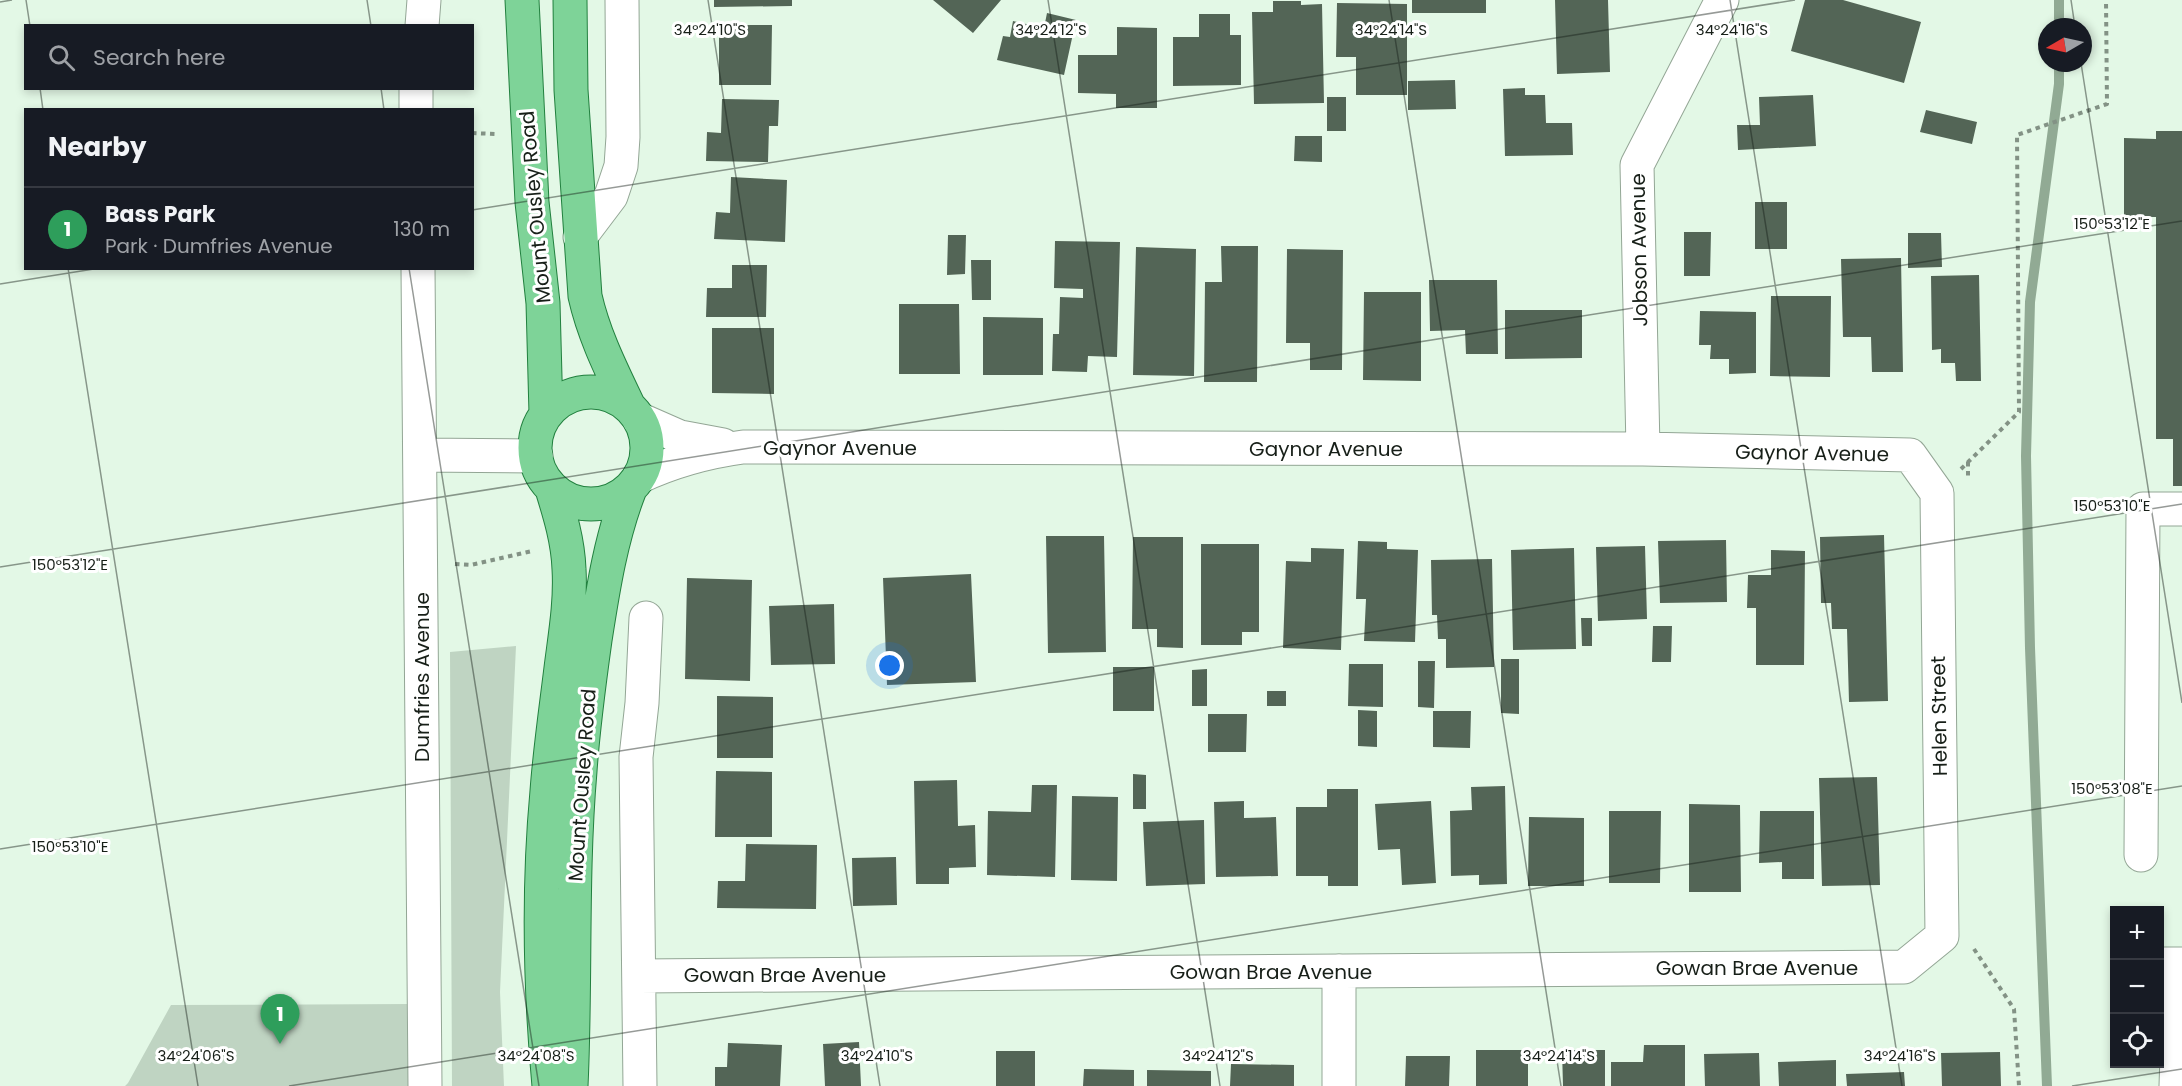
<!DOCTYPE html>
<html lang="en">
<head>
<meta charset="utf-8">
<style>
	body { margin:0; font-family:Poppins,sans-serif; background:#20242c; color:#f1f3f6 }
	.controls { position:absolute; right:18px; bottom:18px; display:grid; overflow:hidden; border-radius:0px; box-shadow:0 3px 9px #0003 }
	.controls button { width:54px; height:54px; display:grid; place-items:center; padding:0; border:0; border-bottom:2px solid #363941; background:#171b24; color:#f1f3f6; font:30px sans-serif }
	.compass { position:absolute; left:2038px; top:18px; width:54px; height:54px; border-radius:50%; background:#171b24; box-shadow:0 3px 9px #0003; rotate:261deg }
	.you { position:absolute; left:890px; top:666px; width:21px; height:21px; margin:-15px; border:4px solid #fff; border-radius:50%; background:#1a73e8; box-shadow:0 0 0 9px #1a73e833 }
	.badge { display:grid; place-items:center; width:39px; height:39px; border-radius:50%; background:#b45309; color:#fff; font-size:20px; font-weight:700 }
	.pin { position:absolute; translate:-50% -50px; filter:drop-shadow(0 2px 3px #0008) }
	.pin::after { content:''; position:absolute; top:32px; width:21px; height:18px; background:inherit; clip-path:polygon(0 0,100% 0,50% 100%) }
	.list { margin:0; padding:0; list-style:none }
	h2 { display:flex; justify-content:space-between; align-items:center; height:78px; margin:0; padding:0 24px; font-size:26px }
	h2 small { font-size:20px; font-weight:400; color:#9ea1a6 }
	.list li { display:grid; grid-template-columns:39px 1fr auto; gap:18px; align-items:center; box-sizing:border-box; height:84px; padding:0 24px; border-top:2px solid #363941 }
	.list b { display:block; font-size:22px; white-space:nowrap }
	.list p { margin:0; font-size:20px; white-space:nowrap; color:#9ea1a6 }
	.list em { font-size:20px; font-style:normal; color:#9ea1a6 }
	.icon { flex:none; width:33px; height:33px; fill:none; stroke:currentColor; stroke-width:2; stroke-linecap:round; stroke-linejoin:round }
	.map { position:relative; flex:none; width:2182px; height:1086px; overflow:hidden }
	.search { position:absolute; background:#171b24; box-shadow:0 3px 9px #0003; left:24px; top:24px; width:450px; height:66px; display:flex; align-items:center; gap:15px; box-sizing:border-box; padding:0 21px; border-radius:0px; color:#9ea1a6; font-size:22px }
	.panel { position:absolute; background:#171b24; box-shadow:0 3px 9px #0003; left:24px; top:108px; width:450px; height:162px; border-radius:0px }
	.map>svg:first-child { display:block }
	.green { fill:#bfd4c2 }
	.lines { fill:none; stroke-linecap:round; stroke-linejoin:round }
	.stream { stroke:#91aa94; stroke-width:10 }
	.building { fill:#536556 }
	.minor-casing { stroke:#93a695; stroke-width:35 }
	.major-casing { stroke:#22803f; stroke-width:35 }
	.path { stroke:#839285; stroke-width:4; stroke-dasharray:4.5 4.5; stroke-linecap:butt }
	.minor { stroke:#fff; stroke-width:33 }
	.major { stroke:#7ed398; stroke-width:33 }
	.ticks { fill:none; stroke:#171f18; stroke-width:1.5; stroke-opacity:0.45 }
	.labels { text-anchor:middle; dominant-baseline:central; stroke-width:6; stroke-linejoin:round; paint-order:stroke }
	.street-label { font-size:20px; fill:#171f18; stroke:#fff }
	.ticks-label { font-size:15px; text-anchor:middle; fill:#171f18; stroke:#fff; stroke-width:6; stroke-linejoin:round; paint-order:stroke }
</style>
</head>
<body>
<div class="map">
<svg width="2182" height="1086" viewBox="0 0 2182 1086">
	<rect width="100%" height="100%" fill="#e3f8e6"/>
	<path class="green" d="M 516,646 L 500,992 L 504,1086 L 452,1086 L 450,652 Z
		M 412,1004 L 411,1086 L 125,1086 L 128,1083 L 171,1005 Z"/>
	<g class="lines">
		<path class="stream" d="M 2059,27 L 2059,0
			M 2047,1086 L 2030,648 L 2026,456 L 2030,302 L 2059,84 L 2059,63"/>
	</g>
	<path class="building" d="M 714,0 L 792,0 L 792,6 L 714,7 Z
		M 933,0 L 1001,0 L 973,33 Z
		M 1412,0 L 1486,0 L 1486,13 L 1412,13 Z
		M 1555,0 L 1608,0 L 1610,72 L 1557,74 Z
		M 1805,0 L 1843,0 L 1921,22 L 1904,83 L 1791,51 Z
		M 1273,1 L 1301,1 L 1301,5 L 1322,4 L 1324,103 L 1254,104 L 1252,12 L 1273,12 Z
		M 1337,3 L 1407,4 L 1407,95 L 1356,95 L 1356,57 L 1336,57 Z
		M 1047,13 L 1076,20 L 1064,75 L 997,60 L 1003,36 L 1010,37 L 1013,21 L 1044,28 Z
		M 1199,14 L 1230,14 L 1230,35 L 1241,35 L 1241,85 L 1173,86 L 1173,37 L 1199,37 Z
		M 719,25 L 772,25 L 771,85 L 719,85 Z
		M 1117,27 L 1157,28 L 1157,108 L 1116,108 L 1116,94 L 1078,93 L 1078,55 L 1117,55 Z
		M 1455,80 L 1456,109 L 1408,110 L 1408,81 Z
		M 1525,88 L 1525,95 L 1545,95 L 1546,123 L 1572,123 L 1573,155 L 1505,156 L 1503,89 Z
		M 1813,95 L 1816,146 L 1738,150 L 1737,125 L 1760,125 L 1759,97 Z
		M 1327,97 L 1346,97 L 1346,131 L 1327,131 Z
		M 722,99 L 779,100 L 778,126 L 769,126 L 768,162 L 706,161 L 707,132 L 721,133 Z
		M 1926,110 L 1977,122 L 1972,144 L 1920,132 Z
		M 2156,131 L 2182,131 L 2182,486 L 2173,486 L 2173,439 L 2156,439 L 2156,217 L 2124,217 L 2124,138 L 2156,139 Z
		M 1295,136 L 1322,136 L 1322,162 L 1294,161 Z
		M 731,177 L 787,180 L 785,242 L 714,239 L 716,212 L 730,213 Z
		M 1755,202 L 1787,202 L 1787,249 L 1755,249 Z
		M 1684,232 L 1711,232 L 1710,276 L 1684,276 Z
		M 1908,233 L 1941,233 L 1942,267 L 1908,268 Z
		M 948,235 L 966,235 L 965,274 L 947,275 Z
		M 1055,241 L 1120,242 L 1117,357 L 1088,356 L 1087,372 L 1052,371 L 1053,334 L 1059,334 L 1060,297 L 1083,298 L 1083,289 L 1054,288 Z
		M 1221,246 L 1258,246 L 1257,382 L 1204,382 L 1205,282 L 1222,282 Z
		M 1136,247 L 1196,249 L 1194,376 L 1133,375 Z
		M 1287,249 L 1343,250 L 1342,370 L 1310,370 L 1310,343 L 1286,343 Z
		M 1901,258 L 1903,372 L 1872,372 L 1871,337 L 1843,337 L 1841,259 Z
		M 971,260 L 991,260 L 991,300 L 972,300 Z
		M 732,265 L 767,265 L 766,317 L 706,317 L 707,288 L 732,288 Z
		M 1979,275 L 1981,381 L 1956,381 L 1955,363 L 1941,363 L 1941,349 L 1932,350 L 1931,276 Z
		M 1429,280 L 1497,280 L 1498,354 L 1466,354 L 1465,330 L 1430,331 Z
		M 1364,292 L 1421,292 L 1421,381 L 1363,380 Z
		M 1771,296 L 1831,296 L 1830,377 L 1770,376 Z
		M 899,304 L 959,304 L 960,374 L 899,374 Z
		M 1505,310 L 1582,310 L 1582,358 L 1505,359 Z
		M 1700,311 L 1756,312 L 1756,373 L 1729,374 L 1729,359 L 1710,359 L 1711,345 L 1699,345 Z
		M 983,317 L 1043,318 L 1043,375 L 983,375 Z
		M 712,328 L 774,328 L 774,394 L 712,393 Z
		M 1884,535 L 1888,701 L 1849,702 L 1847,629 L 1832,629 L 1831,603 L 1821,603 L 1820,537 Z
		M 1046,536 L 1104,536 L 1106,652 L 1048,653 Z
		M 1133,537 L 1183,537 L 1183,648 L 1157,647 L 1157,629 L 1132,629 Z
		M 1726,540 L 1727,602 L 1660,603 L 1658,541 Z
		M 1358,541 L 1387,542 L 1387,549 L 1418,550 L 1415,642 L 1364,641 L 1366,599 L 1356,599 Z
		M 1201,544 L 1259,544 L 1259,632 L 1242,632 L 1242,645 L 1201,645 Z
		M 1645,546 L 1647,619 L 1598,621 L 1596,547 Z
		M 1311,548 L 1344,549 L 1341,650 L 1283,648 L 1286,561 L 1311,562 Z
		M 1574,548 L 1576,649 L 1513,650 L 1511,550 Z
		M 1771,550 L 1805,551 L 1804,665 L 1756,665 L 1756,608 L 1747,608 L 1748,575 L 1771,575 Z
		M 1492,559 L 1494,667 L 1446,668 L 1446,639 L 1438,639 L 1437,615 L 1432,615 L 1431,560 Z
		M 971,574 L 976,682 L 887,685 L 883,578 Z
		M 687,578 L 752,580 L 750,681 L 685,679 Z
		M 834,604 L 835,664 L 771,665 L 769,606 Z
		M 1581,618 L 1592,618 L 1592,646 L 1582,646 Z
		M 1653,626 L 1672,626 L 1671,662 L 1652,662 Z
		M 1501,659 L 1519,659 L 1519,714 L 1501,713 Z
		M 1418,661 L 1435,661 L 1434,708 L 1418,707 Z
		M 1349,664 L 1383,664 L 1383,707 L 1348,706 Z
		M 1113,667 L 1154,667 L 1154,711 L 1113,711 Z
		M 1207,669 L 1207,706 L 1192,706 L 1192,670 Z
		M 1267,691 L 1286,691 L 1286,706 L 1267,706 Z
		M 717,696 L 773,697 L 773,758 L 717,758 Z
		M 1358,710 L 1377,711 L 1377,747 L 1358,746 Z
		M 1433,711 L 1471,711 L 1470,748 L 1433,747 Z
		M 1208,714 L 1247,714 L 1246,752 L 1208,752 Z
		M 716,771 L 772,772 L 772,837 L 715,837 Z
		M 1133,774 L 1146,775 L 1146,809 L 1133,809 Z
		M 1877,777 L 1880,885 L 1822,886 L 1819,778 Z
		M 957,780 L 958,826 L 975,825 L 976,867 L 949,868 L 949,884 L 916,884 L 914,781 Z
		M 1032,785 L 1057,785 L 1055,877 L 987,875 L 988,811 L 1031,812 Z
		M 1505,786 L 1507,884 L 1479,885 L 1479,875 L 1451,876 L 1450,811 L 1472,810 L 1471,787 Z
		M 1327,789 L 1358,789 L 1358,886 L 1328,886 L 1328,876 L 1296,876 L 1296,807 L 1327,807 Z
		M 1072,796 L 1118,797 L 1117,881 L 1071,880 Z
		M 1244,801 L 1244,818 L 1276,817 L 1278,876 L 1216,877 L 1214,802 Z
		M 1431,801 L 1436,883 L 1402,885 L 1400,849 L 1378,850 L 1375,804 Z
		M 1689,804 L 1740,805 L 1741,892 L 1689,892 Z
		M 1609,811 L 1661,811 L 1660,883 L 1609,883 Z
		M 1760,811 L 1814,811 L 1814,879 L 1782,879 L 1782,862 L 1759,863 Z
		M 1529,817 L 1584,818 L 1584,886 L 1528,886 Z
		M 1204,820 L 1205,884 L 1146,886 L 1143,822 Z
		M 746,844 L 817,845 L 816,909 L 717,908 L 718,881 L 745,881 Z
		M 896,857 L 897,905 L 853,906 L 852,858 Z
		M 859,1042 L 861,1086 L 825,1086 L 823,1044 Z
		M 728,1043 L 782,1045 L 780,1086 L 715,1086 L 715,1067 L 727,1067 Z
		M 1644,1045 L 1685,1045 L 1685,1086 L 1611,1086 L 1611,1062 L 1643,1062 Z
		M 1476,1050 L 1528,1050 L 1528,1086 L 1476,1086 Z
		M 1562,1050 L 1605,1050 L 1605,1086 L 1563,1086 Z
		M 996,1051 L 1035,1051 L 1035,1086 L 996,1086 Z
		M 2000,1052 L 2001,1086 L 1942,1086 L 1941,1053 Z
		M 1759,1053 L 1760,1086 L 1705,1086 L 1704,1054 Z
		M 1406,1056 L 1450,1056 L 1449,1086 L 1405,1086 Z
		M 1836,1060 L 1836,1086 L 1779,1086 L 1778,1062 Z
		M 1231,1064 L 1294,1065 L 1294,1086 L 1230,1086 Z
		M 1084,1069 L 1134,1070 L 1134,1086 L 1083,1086 Z
		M 1147,1070 L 1211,1071 L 1211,1086 L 1147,1086 Z
		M 1904,1072 L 1905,1086 L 1847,1086 L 1846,1074 Z"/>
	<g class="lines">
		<g class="minor-casing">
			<path id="minor" d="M 422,26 L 424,0
				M 416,88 L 416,110
				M 580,237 L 611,196 L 621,166 L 623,137 L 622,0
				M 418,268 L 425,1086
				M 639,419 L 680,437 L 723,445
				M 1643,449 L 1637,165 L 1722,0
				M 420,455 L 536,456
				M 2141,855 L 2143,509 L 2182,509
				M 2160,964 L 2180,964 L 2176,1086
				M 1339,971 L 1339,1086
				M 639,976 L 1904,967 L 1942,936 L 1937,493 L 1910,455 L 1643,449 L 743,447 C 706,452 673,461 639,477
				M 640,1086 L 636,757 L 642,703 L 646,618"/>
		</g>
		<g class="major-casing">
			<path id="major" d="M 522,0 L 532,202 L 543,303 L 546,414
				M 570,0 L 571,90 L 585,296 C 594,336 612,371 629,407
				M535 448a56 56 0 1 1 112 0a56 56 0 1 1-112 0Z
				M 549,1086 C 540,988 538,888 547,791 C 550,750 556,709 561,668 C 565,636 571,602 569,569 C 568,541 560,515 552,489
				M 571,1086 C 576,981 571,876 580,771 C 583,727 589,683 595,640 C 603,589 611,537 630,489"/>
		</g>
		<path class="path" d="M 472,133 L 495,134
			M 1968,462 L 1968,476
			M 1961,469 L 2019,412 L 2017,135 L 2107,104 L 2106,0
			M 455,564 L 471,565 L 532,551
			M 1974,949 L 2014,1009 L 2019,1086"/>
		<use href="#minor" class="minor"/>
		<use href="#major" class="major"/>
	</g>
	<path class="ticks" d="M 26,0 L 30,26M 367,0 L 371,26M 708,0 L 880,1086M 1048,0 L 1220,1086M 1389,0 L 1561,1086M 1730,0 L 1902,1086M 2071,0 L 2075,27M 0,2 L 12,0M 2081,63 L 2182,703M 40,88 L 43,110M 381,88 L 384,110M 472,210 L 1795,0M 68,268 L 198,1086M 409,268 L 539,1086M 0,284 L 100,268M 0,567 L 2182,221M 0,849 L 2182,504M 289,1086 L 2182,786M 2072,1086 L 2182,1069"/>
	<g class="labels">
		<g class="street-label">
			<text transform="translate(535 207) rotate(-95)">Mount Ousley Road</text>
			<text transform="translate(1639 250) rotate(-91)">Jobson Avenue</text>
			<text x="840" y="448">Gaynor Avenue</text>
			<text x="1326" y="449">Gaynor Avenue</text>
			<text transform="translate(1812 453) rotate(1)">Gaynor Avenue</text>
			<text transform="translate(422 677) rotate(-90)">Dumfries Avenue</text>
			<text transform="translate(1939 716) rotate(-91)">Helen Street</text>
			<text transform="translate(582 785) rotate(-86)">Mount Ousley Road</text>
			<text x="1757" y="968">Gowan Brae Avenue</text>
			<text x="1271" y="972">Gowan Brae Avenue</text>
			<text x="785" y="975">Gowan Brae Avenue</text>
		</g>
	</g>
	<g class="ticks-label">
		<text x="710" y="35">34°24'10"S</text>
		<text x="1051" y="35">34°24'12"S</text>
		<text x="1391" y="35">34°24'14"S</text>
		<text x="1732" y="35">34°24'16"S</text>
		<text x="2112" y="229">150°53'12"E</text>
		<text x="2112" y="511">150°53'10"E</text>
		<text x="70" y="570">150°53'12"E</text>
		<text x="2112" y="794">150°53'08"E</text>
		<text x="70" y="852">150°53'10"E</text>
		<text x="196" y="1061">34°24'06"S</text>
		<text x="536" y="1061">34°24'08"S</text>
		<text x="877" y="1061">34°24'10"S</text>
		<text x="1218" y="1061">34°24'12"S</text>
		<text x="1559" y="1061">34°24'14"S</text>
		<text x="1900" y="1061">34°24'16"S</text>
	</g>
</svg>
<div class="controls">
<button>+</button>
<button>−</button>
<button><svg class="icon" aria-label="locate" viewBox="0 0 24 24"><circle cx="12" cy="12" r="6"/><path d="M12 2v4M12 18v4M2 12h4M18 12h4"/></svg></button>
</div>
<svg class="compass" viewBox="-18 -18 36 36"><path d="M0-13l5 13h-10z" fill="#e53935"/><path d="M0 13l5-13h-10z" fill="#9ea1a6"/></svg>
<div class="you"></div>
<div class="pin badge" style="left:280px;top:1044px;background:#2e9e5b">1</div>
<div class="search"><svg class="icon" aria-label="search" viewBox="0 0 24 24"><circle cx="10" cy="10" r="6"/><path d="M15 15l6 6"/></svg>Search here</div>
<section class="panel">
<h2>Nearby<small></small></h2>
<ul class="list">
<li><span class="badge" style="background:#2e9e5b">1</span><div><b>Bass Park</b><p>Park · Dumfries Avenue</p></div><em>130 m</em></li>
</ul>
</section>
</div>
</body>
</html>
